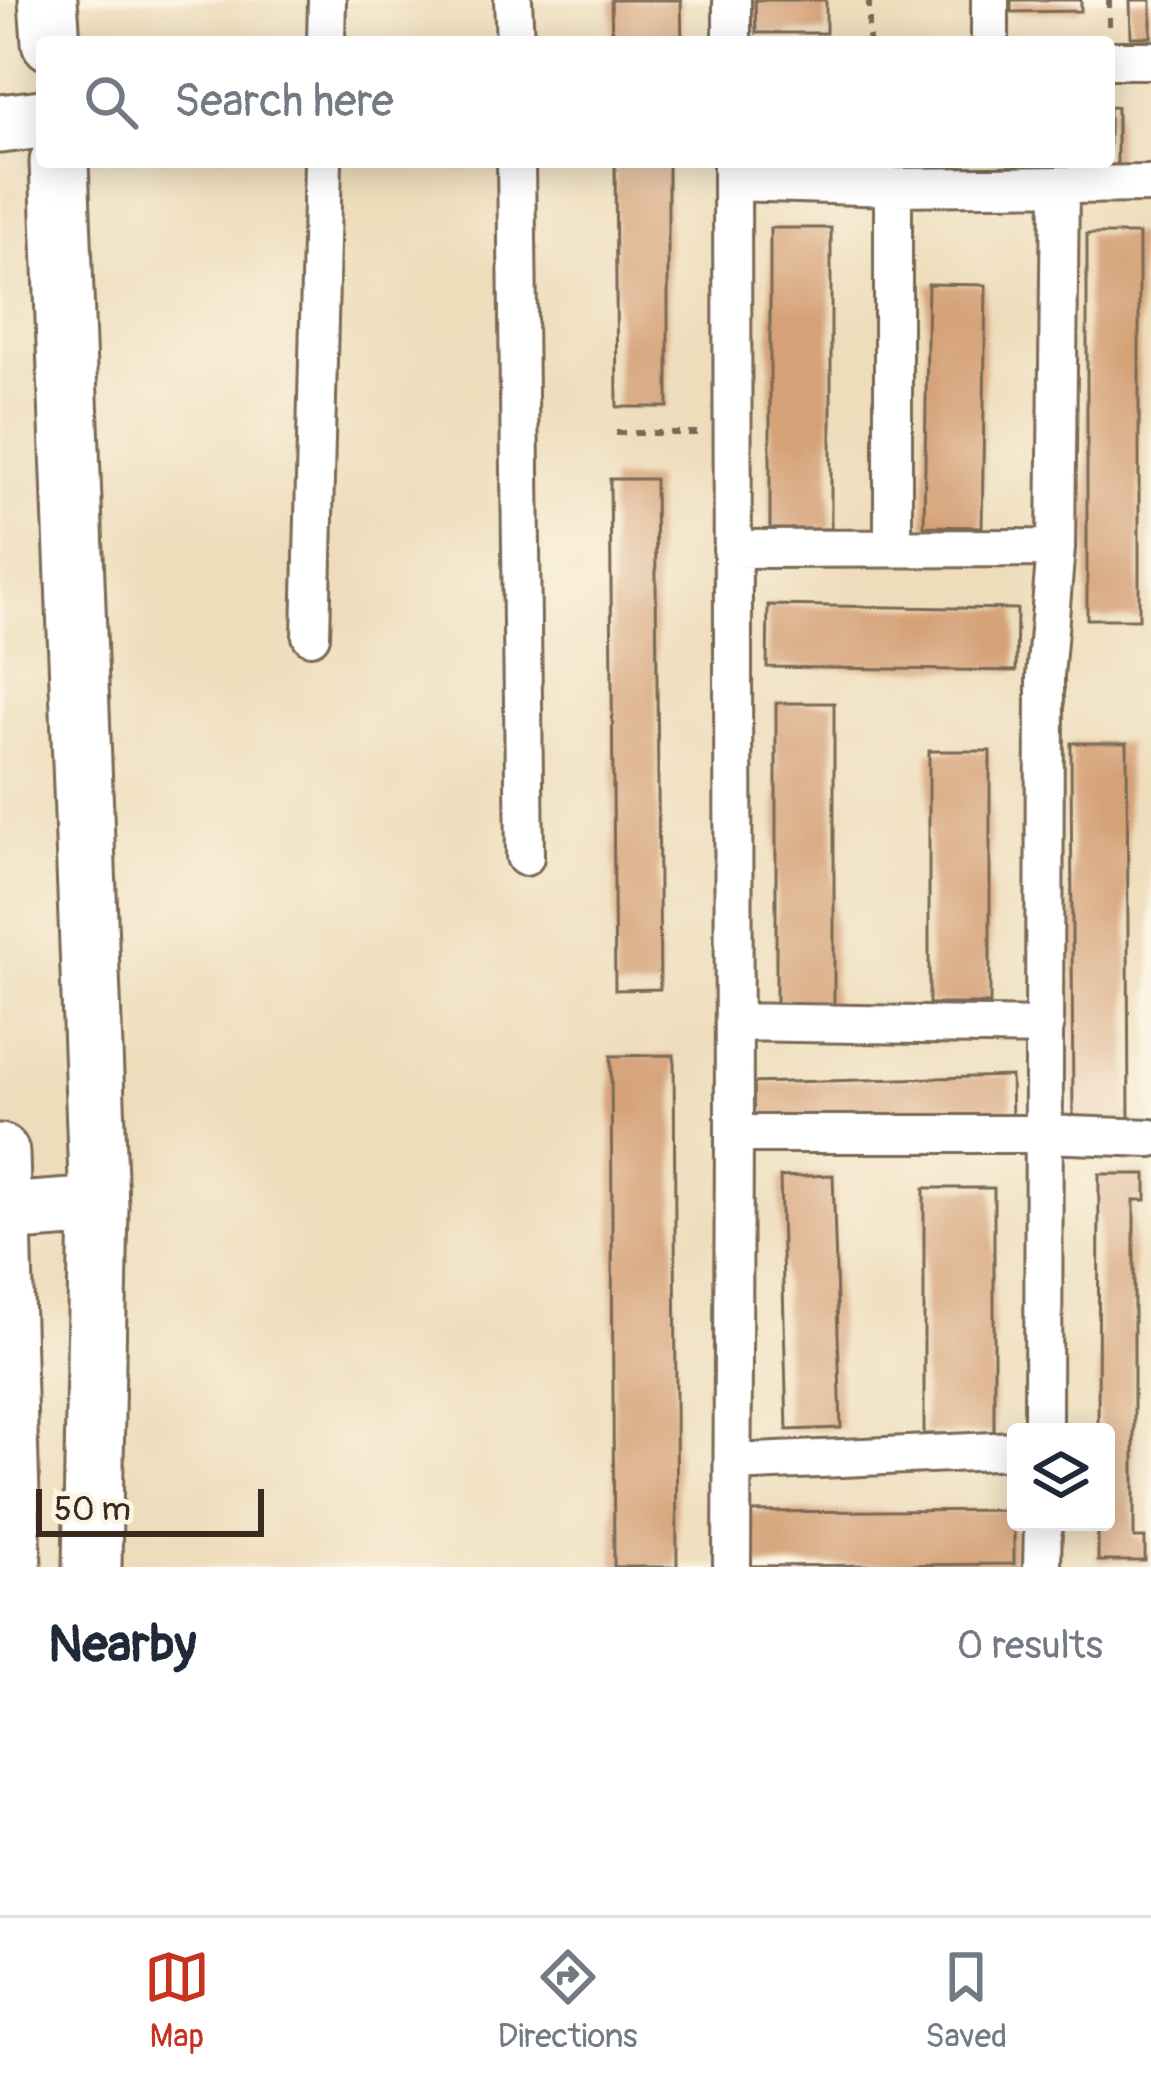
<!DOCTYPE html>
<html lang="en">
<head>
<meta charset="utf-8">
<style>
	body { margin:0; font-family:Pangolin,sans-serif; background:#f6f6f7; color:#1f2937 }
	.controls { position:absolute; right:36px; bottom:36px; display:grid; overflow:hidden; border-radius:12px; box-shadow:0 6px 30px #0003 }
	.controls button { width:108px; height:108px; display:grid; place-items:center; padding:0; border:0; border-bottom:3px solid #e0e1e3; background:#fff; color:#1f2937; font:60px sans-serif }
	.scale { position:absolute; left:36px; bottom:30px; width:228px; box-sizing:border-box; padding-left:12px; border:6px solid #3b2a1e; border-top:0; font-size:33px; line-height:42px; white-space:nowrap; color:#3b2a1e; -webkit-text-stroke:9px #fcf5e5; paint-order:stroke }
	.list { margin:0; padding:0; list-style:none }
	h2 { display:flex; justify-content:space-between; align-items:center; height:156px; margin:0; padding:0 48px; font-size:51px }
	h2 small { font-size:39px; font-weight:400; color:#747a83 }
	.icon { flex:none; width:66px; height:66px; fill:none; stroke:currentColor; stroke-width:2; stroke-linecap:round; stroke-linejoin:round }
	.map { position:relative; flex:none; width:1151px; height:1567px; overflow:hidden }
	.search { position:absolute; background:#fff; box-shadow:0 6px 30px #0003; left:36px; right:36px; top:36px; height:132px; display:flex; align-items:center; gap:30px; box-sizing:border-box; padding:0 42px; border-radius:12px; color:#747a83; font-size:45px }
	.sheet { height:348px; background:#fff }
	nav { display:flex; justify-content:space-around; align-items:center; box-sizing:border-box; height:168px; border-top:3px solid #e0e1e3; background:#fff; font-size:33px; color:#747a83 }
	nav a { display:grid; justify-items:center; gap:6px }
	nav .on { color:#c8321e }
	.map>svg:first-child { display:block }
	.building { fill:#d5a278 }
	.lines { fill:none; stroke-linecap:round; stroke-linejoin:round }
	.minor-casing { stroke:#7a6955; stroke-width:42 }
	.primary-casing { stroke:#7a6955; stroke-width:63 }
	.path { stroke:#7a6955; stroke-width:6; stroke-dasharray:9 9; stroke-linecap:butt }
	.minor { stroke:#fff; stroke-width:36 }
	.primary { stroke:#fff; stroke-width:57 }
</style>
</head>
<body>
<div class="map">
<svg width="1151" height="1567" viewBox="0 0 1151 1567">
	<rect width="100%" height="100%" fill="#fcf5e5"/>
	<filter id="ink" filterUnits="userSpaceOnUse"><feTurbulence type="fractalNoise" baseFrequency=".00833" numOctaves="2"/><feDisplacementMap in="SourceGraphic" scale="24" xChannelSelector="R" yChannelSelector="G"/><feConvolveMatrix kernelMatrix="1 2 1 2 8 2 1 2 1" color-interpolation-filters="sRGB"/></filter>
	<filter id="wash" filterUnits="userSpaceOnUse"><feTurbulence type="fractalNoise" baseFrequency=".004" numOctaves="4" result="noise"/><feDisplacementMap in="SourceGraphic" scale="48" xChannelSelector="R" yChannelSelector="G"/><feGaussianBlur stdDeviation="2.7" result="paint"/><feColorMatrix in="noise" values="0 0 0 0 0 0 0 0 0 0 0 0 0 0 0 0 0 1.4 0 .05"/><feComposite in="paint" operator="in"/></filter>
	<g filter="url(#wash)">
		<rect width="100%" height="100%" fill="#edb"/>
		<g id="blocks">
			<path class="building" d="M 611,0 L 681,0 L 682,42 L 612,42 Z
				M 755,0 L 826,0 L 826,33 L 756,33 Z
				M 1011,0 L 1081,0 L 1081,11 L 1011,12 Z
				M 1130,0 L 1151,0 L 1151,37 L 1131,37 Z
				M 1109,107 L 1117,107 L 1117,166 L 1109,166 Z
				M 615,162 L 668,162 L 668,407 L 617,407 Z
				M 770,228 L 831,228 L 831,529 L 770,529 Z
				M 1087,234 L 1139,234 L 1139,619 L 1087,619 Z
				M 928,284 L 986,285 L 982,527 L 924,526 Z
				M 610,479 L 655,479 L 660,989 L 615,990 Z
				M 768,605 L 1017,609 L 1016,671 L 767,667 Z
				M 776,703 L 834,703 L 834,1008 L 776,1008 Z
				M 1071,743 L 1127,743 L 1129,1123 L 1073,1123 Z
				M 929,751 L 990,751 L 990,1004 L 929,1004 Z
				M 674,1055 L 677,1567 L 614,1567 L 611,1056 Z
				M 1011,1076 L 1012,1122 L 748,1129 L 746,1083 Z
				M 1099,1174 L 1146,1174 L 1146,1200 L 1134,1200 L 1134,1538 L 1145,1538 L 1145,1561 L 1098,1561 L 1098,1522 L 1106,1522 L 1106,1432 L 1098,1432 Z
				M 833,1175 L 841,1428 L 787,1430 L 780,1177 Z
				M 924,1188 L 994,1188 L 994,1434 L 924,1434 Z
				M 1014,1510 L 1014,1564 L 743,1566 L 743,1512 Z"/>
		</g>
	</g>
	<g filter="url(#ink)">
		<use href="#blocks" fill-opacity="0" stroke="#7a6955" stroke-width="3"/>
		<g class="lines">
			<g class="minor-casing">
				<path id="minor" d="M 513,0 L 515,42
					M 990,0 L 990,42
					M 326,42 L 327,0
					M 732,42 L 732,0
					M 1109,60 L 1151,60
					M 516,162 L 525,857
					M 732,162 L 734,1134 L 732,1567
					M 732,182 L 893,187
					M 893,548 L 893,187 L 1151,184
					M 732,549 L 1056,548
					M 311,636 L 323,162
					M 734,1022 L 1045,1027
					M 734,1134 L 1044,1134 L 1151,1138
					M 1043,1432 L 1045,676 L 1056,548 L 1060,186
					M 733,1463 L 1016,1450
					M 1042,1567 L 1043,1522"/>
			</g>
			<g class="primary-casing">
				<path id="primary" d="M 48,0 L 51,42
					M 0,124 L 42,119
					M 59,162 L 99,1206 L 92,1567
					M 0,1153 L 12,1567
					M 3,1213 L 99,1206"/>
			</g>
			<path class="path" d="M 869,0 L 869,42
				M 1109,26 L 1109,0
				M 616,433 L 702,433"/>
			<use href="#minor" class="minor"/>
			<use href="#primary" class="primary"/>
		</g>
	</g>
</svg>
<div class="controls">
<button><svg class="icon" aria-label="layers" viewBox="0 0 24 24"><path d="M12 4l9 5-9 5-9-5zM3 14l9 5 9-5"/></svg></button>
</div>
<div class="scale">50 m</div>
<div class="search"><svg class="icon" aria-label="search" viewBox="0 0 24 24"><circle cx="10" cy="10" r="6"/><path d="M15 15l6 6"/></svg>Search here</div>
</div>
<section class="sheet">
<h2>Nearby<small>0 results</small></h2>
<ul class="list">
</ul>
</section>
<nav>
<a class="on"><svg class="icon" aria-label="map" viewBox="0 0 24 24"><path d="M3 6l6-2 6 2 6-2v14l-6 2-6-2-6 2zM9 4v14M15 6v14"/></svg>Map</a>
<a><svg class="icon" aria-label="directions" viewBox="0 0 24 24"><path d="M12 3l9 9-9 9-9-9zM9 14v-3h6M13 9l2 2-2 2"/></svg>Directions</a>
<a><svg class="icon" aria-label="saved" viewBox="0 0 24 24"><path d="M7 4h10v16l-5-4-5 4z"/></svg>Saved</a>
</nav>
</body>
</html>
